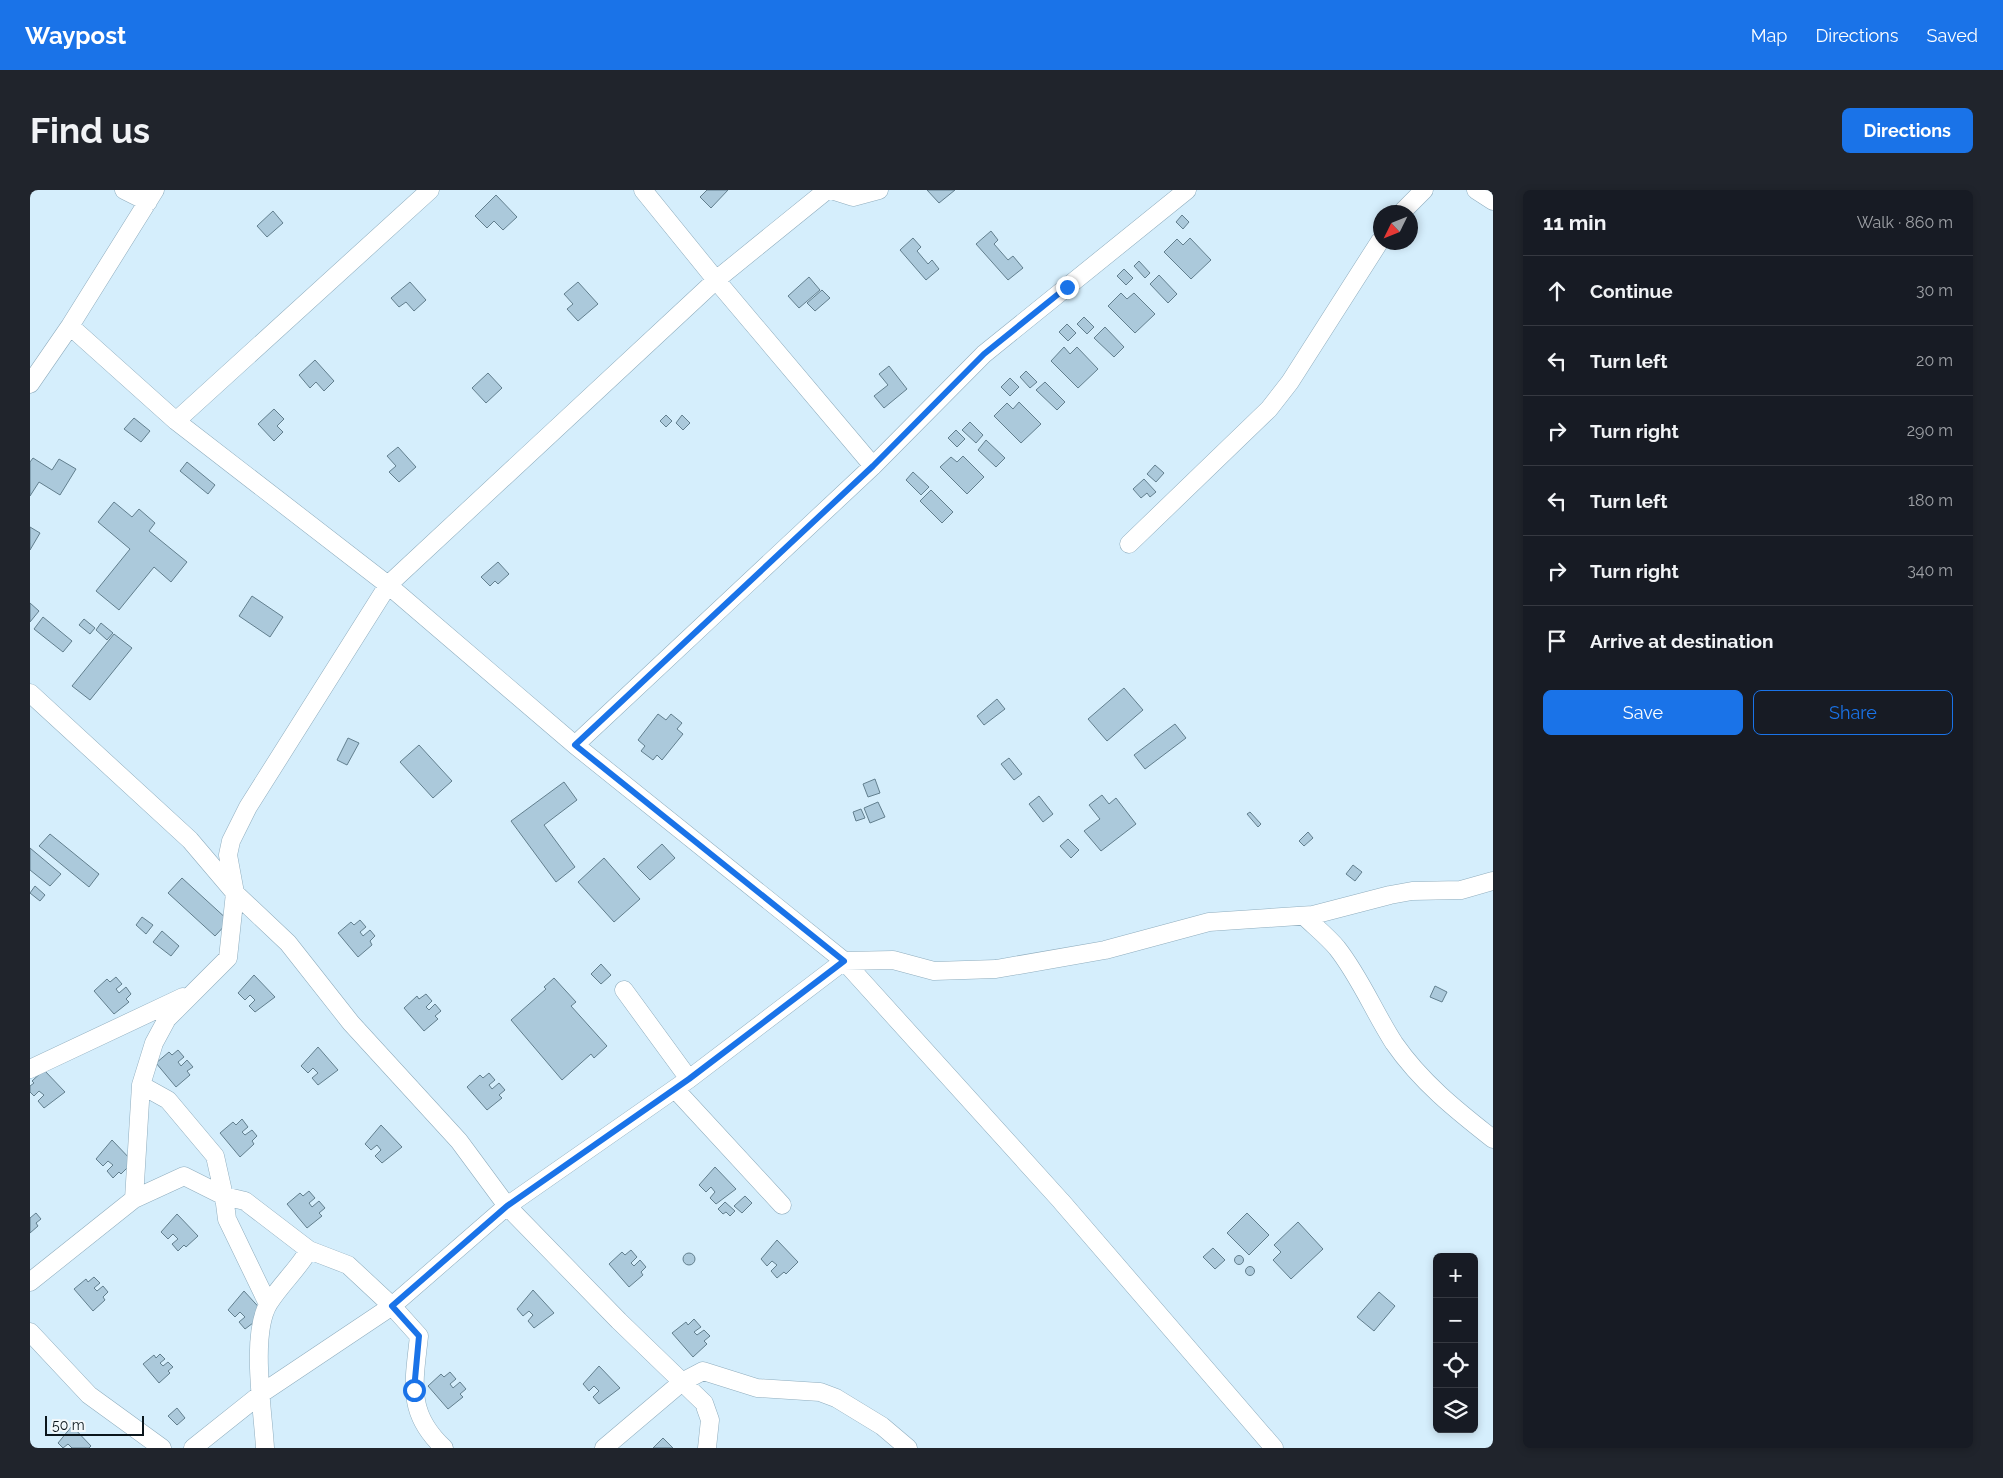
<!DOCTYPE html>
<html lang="en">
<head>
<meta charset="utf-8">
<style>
	body { margin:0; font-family:Raleway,sans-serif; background:#20242c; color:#f1f3f6 }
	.controls { position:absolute; right:15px; bottom:15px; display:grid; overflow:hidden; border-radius:8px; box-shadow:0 2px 8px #0003 }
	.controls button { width:45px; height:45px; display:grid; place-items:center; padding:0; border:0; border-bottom:1px solid #363941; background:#171b24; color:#f1f3f6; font:25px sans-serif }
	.compass { position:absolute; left:1343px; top:15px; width:45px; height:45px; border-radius:50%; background:#171b24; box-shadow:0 2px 8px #0003; rotate:227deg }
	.scale { position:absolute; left:15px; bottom:12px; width:99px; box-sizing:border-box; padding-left:5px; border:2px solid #0b161c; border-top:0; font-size:14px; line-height:18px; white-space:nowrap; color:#0b161c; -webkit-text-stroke:4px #f2f8fb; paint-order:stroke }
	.stop { position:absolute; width:15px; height:15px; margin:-11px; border:4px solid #1a73e8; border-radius:50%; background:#fff }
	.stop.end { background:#1a73e8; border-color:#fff; box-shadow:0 1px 5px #0008 }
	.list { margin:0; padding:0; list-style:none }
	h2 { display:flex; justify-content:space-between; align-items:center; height:65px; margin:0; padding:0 20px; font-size:21px }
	h2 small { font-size:16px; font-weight:400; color:#9ea1a6 }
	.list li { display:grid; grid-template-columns:32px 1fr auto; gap:15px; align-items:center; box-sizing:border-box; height:70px; padding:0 20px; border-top:1px solid #363941 }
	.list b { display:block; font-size:19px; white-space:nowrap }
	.list em { font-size:16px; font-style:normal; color:#9ea1a6 }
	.actions { display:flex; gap:10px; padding:15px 20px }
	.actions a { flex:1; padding:11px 0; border:1px solid #1a73e8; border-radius:8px; text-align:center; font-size:18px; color:#1a73e8 }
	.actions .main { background:#1a73e8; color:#fff }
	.icon { flex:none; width:28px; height:28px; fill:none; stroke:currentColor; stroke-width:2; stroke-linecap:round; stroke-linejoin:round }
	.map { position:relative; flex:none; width:1463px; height:1258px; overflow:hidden; border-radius:8px }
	header { display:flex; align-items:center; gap:30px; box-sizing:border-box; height:70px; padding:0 25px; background:#1a73e8; color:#fff }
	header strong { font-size:24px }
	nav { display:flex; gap:28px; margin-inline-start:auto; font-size:18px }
	.intro { display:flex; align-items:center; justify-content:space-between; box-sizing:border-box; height:120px; padding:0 30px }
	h1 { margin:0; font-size:35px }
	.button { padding:12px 22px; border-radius:8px; background:#1a73e8; color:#fff; font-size:18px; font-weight:700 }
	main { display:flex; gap:30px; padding:0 30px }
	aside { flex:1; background:#171b24; border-radius:8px; box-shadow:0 2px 8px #0003 }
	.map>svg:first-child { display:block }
	.building { fill:#abc9db; stroke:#627f8e }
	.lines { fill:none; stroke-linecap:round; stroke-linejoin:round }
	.minor-casing { stroke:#8fadbe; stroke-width:19 }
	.minor { stroke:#fff; stroke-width:18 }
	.route { stroke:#1a73e8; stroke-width:6 }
</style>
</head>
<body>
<header>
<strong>Waypost</strong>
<nav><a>Map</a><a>Directions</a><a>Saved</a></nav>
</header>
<div class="intro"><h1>Find us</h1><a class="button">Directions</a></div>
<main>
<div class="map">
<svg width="1463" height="1258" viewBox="0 0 1463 1258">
	<rect width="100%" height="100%" fill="#d5eefc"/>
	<path class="building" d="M 677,0 L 698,0 L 681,18 L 670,7 Z
		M 897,0 L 925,0 L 909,13 Z
		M 466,5 L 487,27 L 473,40 L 464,31 L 457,38 L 445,26 Z
		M 243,21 L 253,33 L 237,47 L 227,36 Z
		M 1152,25 L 1159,32 L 1153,39 L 1146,32 Z
		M 961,41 L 968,50 L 964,54 L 978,70 L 983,66 L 993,78 L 978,90 L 946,54 Z
		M 883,48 L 891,57 L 887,61 L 898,74 L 902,70 L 909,79 L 896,90 L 870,60 Z
		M 1160,48 L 1181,70 L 1161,89 L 1134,62 L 1147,49 L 1153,55 Z
		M 1109,71 L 1120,83 L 1115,88 L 1104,76 Z
		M 1094,79 L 1103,88 L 1096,95 L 1087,86 Z
		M 1129,85 L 1147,104 L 1138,113 L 1120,94 Z
		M 779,87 L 790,100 L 769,118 L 758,106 Z
		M 380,92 L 396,110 L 384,121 L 376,112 L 369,117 L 361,108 Z
		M 548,92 L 568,114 L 548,131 L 537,119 L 543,114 L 534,104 Z
		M 792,100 L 800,108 L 785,121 L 777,113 Z
		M 1091,103 L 1097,109 L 1104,103 L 1125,124 L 1105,143 L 1078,116 Z
		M 1054,127 L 1064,137 L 1057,144 L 1047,134 Z
		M 1037,134 L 1046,143 L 1038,151 L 1029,142 Z
		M 1075,137 L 1094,157 L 1084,167 L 1064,148 Z
		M 1034,157 L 1040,164 L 1047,157 L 1068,179 L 1048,198 L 1021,171 Z
		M 285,170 L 304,191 L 294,201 L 286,192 L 280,198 L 269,185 Z
		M 859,176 L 877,199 L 854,218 L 844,206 L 858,195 L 849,184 Z
		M 996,181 L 1007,192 L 1000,198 L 990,187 Z
		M 458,183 L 472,198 L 456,213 L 442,198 Z
		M 980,188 L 989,197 L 980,206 L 971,197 Z
		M 1015,192 L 1035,212 L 1027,220 L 1006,200 Z
		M 989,212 L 1011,234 L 991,253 L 964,226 L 977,213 L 983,219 Z
		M 244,219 L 254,229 L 247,236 L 253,242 L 244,251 L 228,234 Z
		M 636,225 L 642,231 L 636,237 L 630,231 Z
		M 652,225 L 660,233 L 653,240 L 646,233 Z
		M 104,228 L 120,241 L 111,252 L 94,239 Z
		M 940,232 L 953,245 L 946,253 L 932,240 Z
		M 926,240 L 935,249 L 927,257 L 918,248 Z
		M 956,250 L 975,268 L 966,277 L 948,260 Z
		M 368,257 L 386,277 L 369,292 L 359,282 L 366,276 L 357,266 Z
		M 933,266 L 954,287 L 937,304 L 910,277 L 921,267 L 927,272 Z
		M 3,268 L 22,280 L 29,269 L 46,279 L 30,305 L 9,292 L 0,306 L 0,272 Z
		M 157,272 L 185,295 L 178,304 L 150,281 Z
		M 1125,275 L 1134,283 L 1126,292 L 1117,284 Z
		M 883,282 L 899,297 L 891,305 L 876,290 Z
		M 1114,289 L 1126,302 L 1120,307 L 1117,303 L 1111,308 L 1103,299 Z
		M 901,300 L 923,322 L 912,333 L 890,311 Z
		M 84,312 L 102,327 L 109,319 L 125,333 L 119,341 L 157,372 L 141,392 L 124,377 L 89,420 L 66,401 L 100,359 L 68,332 Z
		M 0,337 L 10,343 L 0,360 Z
		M 468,372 L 479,384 L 468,394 L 465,391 L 460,396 L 451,387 Z
		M 222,406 L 253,427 L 240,447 L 209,426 Z
		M 0,413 L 9,421 L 0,432 Z
		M 13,427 L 42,451 L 33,462 L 4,439 Z
		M 54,429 L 65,438 L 60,444 L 49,435 Z
		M 71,433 L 83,443 L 77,450 L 66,440 Z
		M 84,444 L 102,458 L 60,510 L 42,496 Z
		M 1094,498 L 1113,520 L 1077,551 L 1058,529 Z
		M 967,509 L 975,519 L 954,535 L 947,526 Z
		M 628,524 L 636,530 L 641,524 L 652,533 L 647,539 L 653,544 L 632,570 L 627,565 L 623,570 L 611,561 L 615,556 L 608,550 Z
		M 1145,534 L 1156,548 L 1115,579 L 1104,565 Z
		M 318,548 L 329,553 L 317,575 L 307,570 Z
		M 389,555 L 422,591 L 403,608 L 370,572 Z
		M 979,568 L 992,584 L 984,590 L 971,574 Z
		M 845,589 L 850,603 L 838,607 L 833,594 Z
		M 534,592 L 547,610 L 514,635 L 545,677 L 526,692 L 481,631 Z
		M 1072,605 L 1079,614 L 1086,608 L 1106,634 L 1071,661 L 1054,641 L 1070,629 L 1059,615 Z
		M 1009,606 L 1023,624 L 1013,632 L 999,614 Z
		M 848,612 L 855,627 L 840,633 L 834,618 Z
		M 831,619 L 835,628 L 826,631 L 823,622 Z
		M 1220,622 L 1231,634 L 1228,637 L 1217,624 Z
		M 1278,642 L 1283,648 L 1274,656 L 1269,651 Z
		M 20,644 L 69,684 L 59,697 L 9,656 Z
		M 1038,649 L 1049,660 L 1041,668 L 1030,656 Z
		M 632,654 L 645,668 L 620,690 L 607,677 Z
		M 0,658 L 31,684 L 20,696 L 0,680 Z
		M 574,668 L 610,709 L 584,732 L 548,692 Z
		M 1323,675 L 1332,682 L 1325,691 L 1316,684 Z
		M 152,688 L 199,731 L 185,746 L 138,703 Z
		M 5,696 L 15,705 L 10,711 L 0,703 Z
		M 112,727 L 123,735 L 116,744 L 106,735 Z
		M 330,730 L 336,737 L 330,742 L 333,746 L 340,740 L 345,746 L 340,751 L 342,755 L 328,767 L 308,743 L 321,732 L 324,735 Z
		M 132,741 L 149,756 L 141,766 L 123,752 Z
		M 571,774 L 581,785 L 571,794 L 561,784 Z
		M 224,785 L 245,807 L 225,822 L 219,816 L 225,810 L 220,805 L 215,810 L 208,803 Z
		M 86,787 L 92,794 L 86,799 L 89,803 L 96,797 L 101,804 L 96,809 L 99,812 L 84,824 L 64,801 L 77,789 L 80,792 Z
		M 524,788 L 546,812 L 541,816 L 577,856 L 564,868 L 561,864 L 532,890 L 481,830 L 516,799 L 514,797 Z
		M 1405,796 L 1417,802 L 1412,812 L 1400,807 Z
		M 396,804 L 402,811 L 396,817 L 399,820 L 405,814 L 411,821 L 405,826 L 408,829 L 394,841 L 374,818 L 387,806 L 389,809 Z
		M 288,857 L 308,880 L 288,895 L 282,888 L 288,883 L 283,878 L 278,883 L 271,876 Z
		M 148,860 L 154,867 L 148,872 L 151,876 L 157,870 L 163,877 L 157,881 L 160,885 L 146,897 L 126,873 L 139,862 L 142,865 Z
		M 14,880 L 35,902 L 14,918 L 8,911 L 14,905 L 9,901 L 4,906 L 0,902 L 0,896 L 4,893 L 2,891 Z
		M 459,883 L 465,890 L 459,895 L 462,899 L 469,893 L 475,900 L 469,905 L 472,908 L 457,920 L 437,897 L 450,885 L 453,888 Z
		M 212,929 L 218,937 L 212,942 L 215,945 L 222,940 L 227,946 L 222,951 L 224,954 L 210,967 L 190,943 L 203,932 L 206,935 Z
		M 351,935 L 372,957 L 352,973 L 345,966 L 351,960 L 347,955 L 341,960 L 335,954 Z
		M 82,950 L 103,972 L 91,984 L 89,982 L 83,988 L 77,981 L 83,975 L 78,971 L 73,976 L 66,969 Z
		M 685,977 L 706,999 L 686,1014 L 680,1008 L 685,1002 L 681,997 L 676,1002 L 669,995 Z
		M 279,1001 L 285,1008 L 279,1013 L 282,1017 L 289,1011 L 295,1018 L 289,1023 L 292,1026 L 277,1038 L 257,1014 L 270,1003 L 273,1006 Z
		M 715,1006 L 722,1013 L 712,1023 L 704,1016 Z
		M 695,1012 L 705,1021 L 700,1026 L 696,1022 L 693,1024 L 688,1019 Z
		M 6,1023 L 11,1029 L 6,1033 L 8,1036 L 0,1043 L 0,1028 Z
		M 1217,1023 L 1239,1045 L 1219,1065 L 1197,1043 Z
		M 147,1024 L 168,1046 L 156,1057 L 154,1055 L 148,1061 L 142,1054 L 148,1049 L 143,1044 L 138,1049 L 131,1042 Z
		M 1268,1032 L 1293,1059 L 1261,1089 L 1243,1070 L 1251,1062 L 1244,1055 Z
		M 747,1050 L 768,1072 L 756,1084 L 754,1082 L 747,1088 L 741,1081 L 747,1075 L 742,1071 L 737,1076 L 731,1069 Z
		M 1183,1058 L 1195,1070 L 1185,1079 L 1173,1067 Z
		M 601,1060 L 607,1067 L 601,1073 L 604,1076 L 610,1070 L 616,1077 L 611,1082 L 613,1085 L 599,1097 L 579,1074 L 592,1062 L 595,1065 Z
		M653 1069a6 6 0 1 1 12 0a6 6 0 1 1-12 0Z
		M1204.5 1070a4.5 4.5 0 1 1 9 0a4.5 4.5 0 1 1-9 0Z
		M1215.5 1081a4.5 4.5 0 1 1 9 0a4.5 4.5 0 1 1-9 0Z
		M 64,1087 L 70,1093 L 64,1098 L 67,1101 L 73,1096 L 78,1102 L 73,1107 L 75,1110 L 63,1121 L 44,1099 L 56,1089 L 58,1092 Z
		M 503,1100 L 524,1123 L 504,1138 L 498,1131 L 503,1125 L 499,1121 L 493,1126 L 487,1119 Z
		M 214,1101 L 235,1124 L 215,1139 L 209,1132 L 215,1127 L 210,1122 L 205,1127 L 198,1120 Z
		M 1349,1102 L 1365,1116 L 1344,1141 L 1327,1127 Z
		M 664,1129 L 671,1137 L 664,1142 L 667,1145 L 674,1140 L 680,1146 L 674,1151 L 677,1154 L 663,1167 L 642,1143 L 656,1132 L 658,1135 Z
		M 130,1164 L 135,1169 L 130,1173 L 133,1176 L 138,1172 L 143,1177 L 138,1181 L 140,1183 L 129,1193 L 113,1174 L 124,1165 L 126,1168 Z
		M 569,1176 L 590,1198 L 569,1214 L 563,1207 L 569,1201 L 564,1196 L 559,1201 L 553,1194 Z
		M 420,1182 L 426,1189 L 420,1194 L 423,1198 L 430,1192 L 436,1199 L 430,1204 L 433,1207 L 418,1219 L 398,1196 L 411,1184 L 414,1187 Z
		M 147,1218 L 155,1228 L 147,1235 L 138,1226 Z
		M 42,1236 L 61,1256 L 59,1258 L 42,1258 L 38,1254 L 33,1258 L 28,1253 Z
		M 633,1248 L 643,1258 L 623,1258 Z"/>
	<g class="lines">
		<g class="minor-casing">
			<path id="minor" d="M 94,0 L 118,12
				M 613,0 L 686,90 L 843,276
				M 801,0 L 823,7 L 849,0
				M 1446,0 L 1463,11
				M 1372,22 L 1394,0
				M 40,136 L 146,231 L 358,395 L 545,555 L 814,771 L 1031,1011 L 1244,1258
				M 0,194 L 40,136 L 125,0
				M 146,231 L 400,0
				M 1099,354 L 1239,219 L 1260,192 L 1350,51
				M 0,503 L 160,650 L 205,703 L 258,753 L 321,833 L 429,951 L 477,1016 L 589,1131 L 674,1213 L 680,1230 L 677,1258
				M 545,555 L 843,276 L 954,164 L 1157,0
				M 1274,726 C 1284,736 1297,746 1307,758 C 1330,787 1344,822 1364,853 C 1391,892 1426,920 1463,949
				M 594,800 L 659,889
				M 0,879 L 153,807
				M 111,895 L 138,910 L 185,966 L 194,1006 L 197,1029 L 238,1114
				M 645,899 L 752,1015
				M 104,1009 L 111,895 L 124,853 L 137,829 L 198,768 L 205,703 L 198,665 L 201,651 L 218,617 L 358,395 L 686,90 L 797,0
				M 0,1092 L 104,1009 L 154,986 L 194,1006 L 215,1011 L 279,1060 L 318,1075 L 362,1116 L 389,1146 C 384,1193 376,1223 414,1258
				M 0,1142 L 59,1205 L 132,1258
				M 163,1258 L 232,1203 L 362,1116 L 477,1016 L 659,889 L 814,771 L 863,770 L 904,781 L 966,779 L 1075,760 L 1179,732 L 1283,725 L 1360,705 L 1382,701 L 1431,700 L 1463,691
				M 235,1258 C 233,1221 220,1143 239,1113 C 251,1094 268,1079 279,1060
				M 574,1258 L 652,1192 L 673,1181 L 727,1198 L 790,1202 L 806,1208 L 852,1236 L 878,1258"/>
		</g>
		<use href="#minor" class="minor"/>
	</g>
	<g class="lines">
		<path class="route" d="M 384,1200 L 389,1146 L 362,1116 L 477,1016 L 659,889 L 814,771 L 545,555 L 843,276 L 954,164 L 1037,97"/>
	</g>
</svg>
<div class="controls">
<button>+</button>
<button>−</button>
<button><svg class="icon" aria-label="locate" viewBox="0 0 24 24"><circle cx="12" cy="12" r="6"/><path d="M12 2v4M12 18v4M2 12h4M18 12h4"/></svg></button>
<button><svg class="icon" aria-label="layers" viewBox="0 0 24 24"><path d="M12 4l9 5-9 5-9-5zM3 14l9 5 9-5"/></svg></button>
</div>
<svg class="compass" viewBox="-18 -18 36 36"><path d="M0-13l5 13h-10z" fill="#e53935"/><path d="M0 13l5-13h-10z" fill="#9ea1a6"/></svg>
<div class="scale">50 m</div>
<div class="stop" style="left:384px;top:1200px"></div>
<div class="stop end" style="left:1037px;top:97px"></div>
</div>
<aside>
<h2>11 min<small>Walk · 860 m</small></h2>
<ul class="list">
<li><svg class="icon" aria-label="ahead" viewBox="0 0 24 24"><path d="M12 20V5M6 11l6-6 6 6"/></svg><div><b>Continue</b></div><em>30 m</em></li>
<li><svg class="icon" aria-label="left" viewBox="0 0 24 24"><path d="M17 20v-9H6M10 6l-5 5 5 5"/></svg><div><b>Turn left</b></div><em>20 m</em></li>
<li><svg class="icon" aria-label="right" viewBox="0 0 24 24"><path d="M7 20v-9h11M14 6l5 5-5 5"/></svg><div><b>Turn right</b></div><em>290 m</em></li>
<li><svg class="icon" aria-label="left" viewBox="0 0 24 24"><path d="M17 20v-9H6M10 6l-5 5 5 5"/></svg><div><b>Turn left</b></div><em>180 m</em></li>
<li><svg class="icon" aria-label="right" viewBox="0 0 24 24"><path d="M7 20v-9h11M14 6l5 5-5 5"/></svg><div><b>Turn right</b></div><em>340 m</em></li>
<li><svg class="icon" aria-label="arrive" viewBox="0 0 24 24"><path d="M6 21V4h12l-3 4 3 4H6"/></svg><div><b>Arrive at destination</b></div></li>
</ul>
<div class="actions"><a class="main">Save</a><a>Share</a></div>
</aside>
</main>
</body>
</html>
